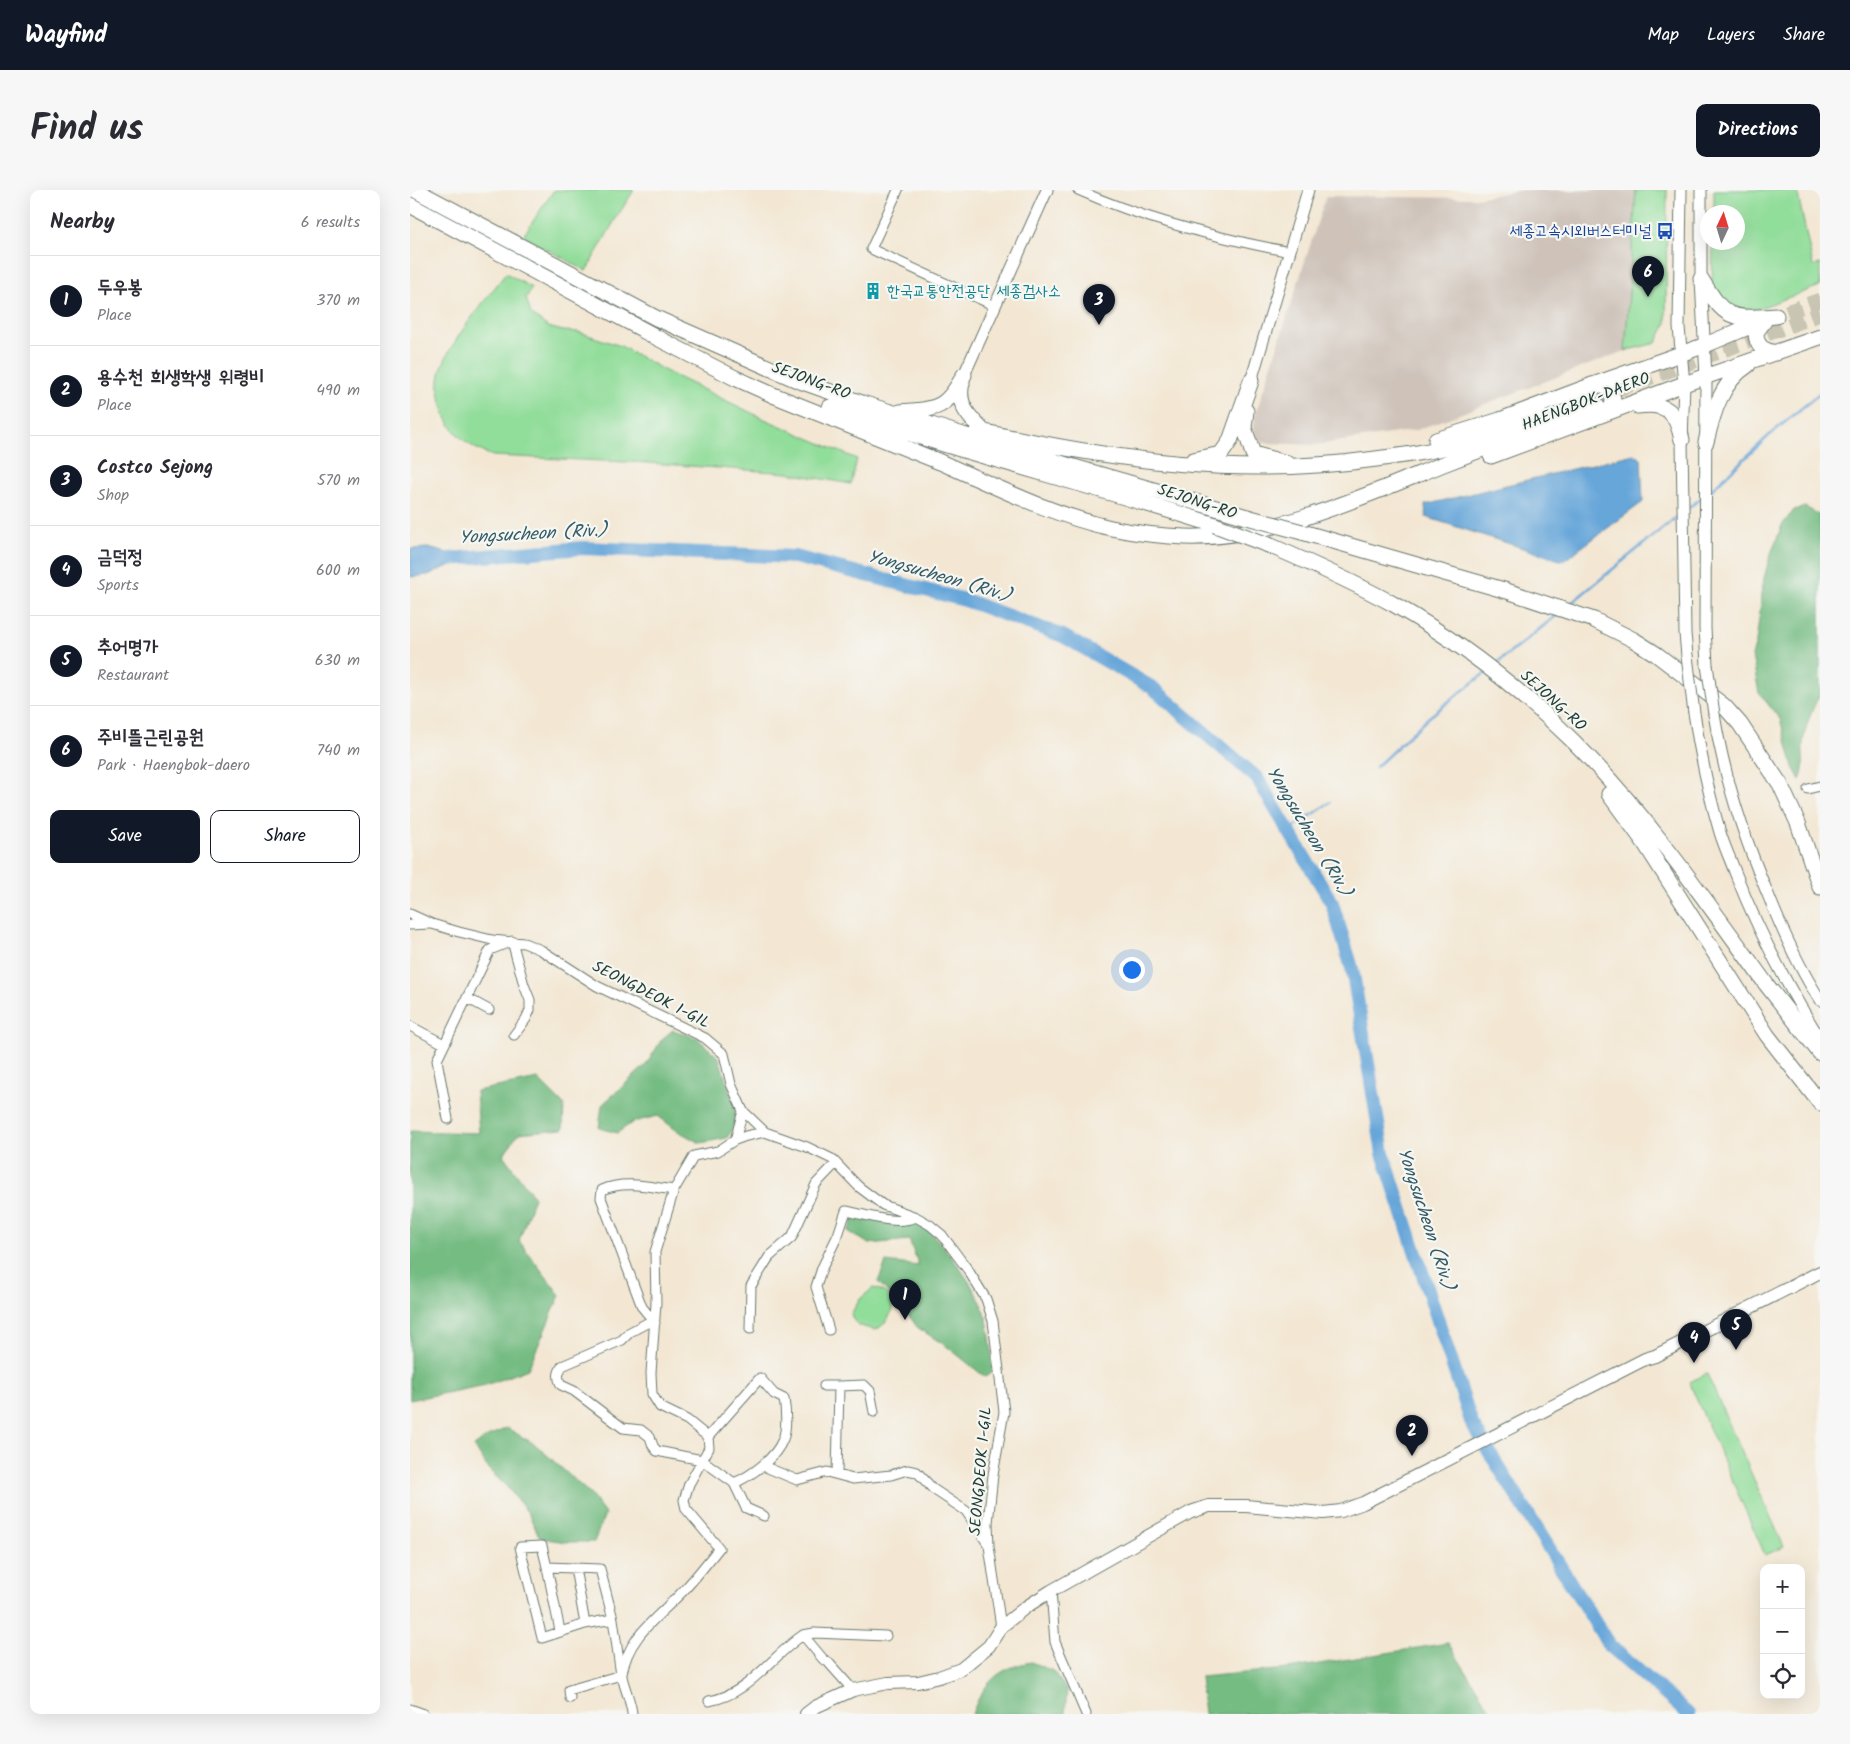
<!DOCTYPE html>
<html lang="en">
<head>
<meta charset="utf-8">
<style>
	body { margin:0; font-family:Kalam,"Poor Story",sans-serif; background:#f7f7f7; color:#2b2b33 }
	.controls { position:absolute; right:15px; bottom:15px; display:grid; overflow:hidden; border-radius:10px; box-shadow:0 5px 20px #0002 }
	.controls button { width:45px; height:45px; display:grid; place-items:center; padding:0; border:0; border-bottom:1px solid #e1e1e2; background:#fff; color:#2b2b33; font:25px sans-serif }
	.compass { position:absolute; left:1290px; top:15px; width:45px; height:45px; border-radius:50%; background:#fff; box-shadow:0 5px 20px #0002; rotate:4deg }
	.you { position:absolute; left:721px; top:779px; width:18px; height:18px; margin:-12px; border:4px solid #fff; border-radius:50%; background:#1a73e8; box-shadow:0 0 0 8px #1a73e833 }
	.badge { display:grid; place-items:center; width:32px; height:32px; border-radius:50%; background:#111827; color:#fff; font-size:16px; font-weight:700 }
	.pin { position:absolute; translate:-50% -41px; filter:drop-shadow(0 1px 2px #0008) }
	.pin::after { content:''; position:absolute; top:26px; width:18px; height:15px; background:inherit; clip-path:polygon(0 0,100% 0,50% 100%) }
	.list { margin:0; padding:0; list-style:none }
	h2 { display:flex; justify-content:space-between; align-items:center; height:65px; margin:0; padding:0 20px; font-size:21px }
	h2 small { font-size:16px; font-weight:400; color:#7c7c81 }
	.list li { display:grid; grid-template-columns:32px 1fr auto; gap:15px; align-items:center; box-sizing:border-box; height:90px; padding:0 20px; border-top:1px solid #e1e1e2 }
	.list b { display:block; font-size:19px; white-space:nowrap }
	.list p { margin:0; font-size:16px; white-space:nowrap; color:#7c7c81 }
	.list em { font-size:16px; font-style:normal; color:#7c7c81 }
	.actions { display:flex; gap:10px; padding:15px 20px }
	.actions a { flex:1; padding:11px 0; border:1px solid #111827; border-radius:10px; text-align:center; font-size:18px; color:#111827 }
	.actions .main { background:#111827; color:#fff }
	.icon { flex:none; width:28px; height:28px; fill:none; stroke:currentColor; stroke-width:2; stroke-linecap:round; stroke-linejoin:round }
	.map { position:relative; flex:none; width:1410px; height:1524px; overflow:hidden; border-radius:10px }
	header { display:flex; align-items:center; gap:30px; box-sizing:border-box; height:70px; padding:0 25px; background:#111827; color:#fff }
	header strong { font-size:24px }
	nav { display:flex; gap:28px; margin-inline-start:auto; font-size:18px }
	.intro { display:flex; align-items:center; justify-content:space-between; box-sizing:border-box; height:120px; padding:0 30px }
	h1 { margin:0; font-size:35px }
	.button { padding:12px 22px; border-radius:10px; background:#111827; color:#fff; font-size:18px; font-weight:700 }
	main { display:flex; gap:30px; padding:0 30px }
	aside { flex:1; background:#fff; border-radius:10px; box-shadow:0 5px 20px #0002 }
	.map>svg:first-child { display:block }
	.industrial { fill:#cec2b9 }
	.green { fill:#91dd9a; stroke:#588d67 }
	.forest { fill:#74bc82; stroke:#4a7c5b }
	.water { fill:#66a6d9; stroke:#427286 }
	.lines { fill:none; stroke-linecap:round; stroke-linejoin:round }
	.stream { stroke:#66a6d9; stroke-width:2.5 }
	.river { stroke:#66a6d9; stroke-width:14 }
	.trunk-tunnel { stroke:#c9c5b3; stroke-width:15; stroke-dasharray:15 8; stroke-linecap:butt }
	.minor-casing { stroke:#69786c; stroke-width:11 }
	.tertiary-casing { stroke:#69786c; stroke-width:13 }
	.secondary-casing { stroke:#69786c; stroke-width:14 }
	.trunk-casing { stroke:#69786c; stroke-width:17 }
	.minor { stroke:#fff; stroke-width:9 }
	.tertiary { stroke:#fff; stroke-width:11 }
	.secondary { stroke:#fff; stroke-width:12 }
	.trunk { stroke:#fff; stroke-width:15 }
	.tertiary-bridge-casing { stroke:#69786c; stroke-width:13; stroke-linecap:butt }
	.trunk-bridge-casing { stroke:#69786c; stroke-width:17; stroke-linecap:butt }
	.tertiary-bridge { stroke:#fff; stroke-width:11 }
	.trunk-bridge { stroke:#fff; stroke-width:15 }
	.labels { text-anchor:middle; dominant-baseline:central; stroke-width:4.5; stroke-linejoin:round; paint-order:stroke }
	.transit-label { font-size:16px; fill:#164399; stroke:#f6f6f2; text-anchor:end }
	.culture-label { font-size:16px; fill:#0d838f; stroke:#f6f6f2; text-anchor:start }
	.street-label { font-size:16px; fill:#1f3d34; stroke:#f6f6f2 }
	.water-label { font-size:18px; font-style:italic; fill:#345c66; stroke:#f6f6f2 }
</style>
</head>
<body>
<header>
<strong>Wayfind</strong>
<nav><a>Map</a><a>Layers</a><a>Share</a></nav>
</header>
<div class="intro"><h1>Find us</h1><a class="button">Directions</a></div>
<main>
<aside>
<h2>Nearby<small>6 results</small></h2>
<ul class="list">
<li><span class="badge">1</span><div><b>두우봉</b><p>Place</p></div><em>370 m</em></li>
<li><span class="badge">2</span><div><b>용수천 희생학생 위령비</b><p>Place</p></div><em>490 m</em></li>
<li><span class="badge">3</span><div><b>Costco Sejong</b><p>Shop</p></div><em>570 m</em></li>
<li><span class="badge">4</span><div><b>금덕정</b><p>Sports</p></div><em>600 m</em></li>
<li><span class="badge">5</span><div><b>추어명가</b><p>Restaurant</p></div><em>630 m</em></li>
<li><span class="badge">6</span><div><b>주비뜰근린공원</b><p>Park · Haengbok-daero</p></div><em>740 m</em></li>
</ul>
<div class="actions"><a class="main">Save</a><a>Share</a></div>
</aside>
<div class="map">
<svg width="1410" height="1524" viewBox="0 0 1410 1524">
	<rect width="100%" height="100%" fill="#f6f6f2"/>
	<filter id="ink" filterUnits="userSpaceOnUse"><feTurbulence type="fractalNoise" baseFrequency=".02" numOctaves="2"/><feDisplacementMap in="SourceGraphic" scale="10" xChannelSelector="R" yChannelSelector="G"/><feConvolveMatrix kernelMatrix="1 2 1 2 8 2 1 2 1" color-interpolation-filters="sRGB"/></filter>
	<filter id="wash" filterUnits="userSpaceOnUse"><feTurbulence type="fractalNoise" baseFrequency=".0096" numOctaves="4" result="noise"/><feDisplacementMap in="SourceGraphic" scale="20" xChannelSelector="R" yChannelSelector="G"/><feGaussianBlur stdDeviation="1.12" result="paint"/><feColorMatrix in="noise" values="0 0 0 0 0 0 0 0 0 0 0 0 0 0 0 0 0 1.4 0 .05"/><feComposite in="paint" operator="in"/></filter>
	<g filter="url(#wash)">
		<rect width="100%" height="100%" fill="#f3e7d3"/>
		<path class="industrial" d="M 1112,0 L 1226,0 L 1215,161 L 1007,240 L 906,255 L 855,253 L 847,249 L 844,237 L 845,226 L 916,6 L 1066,8 Z"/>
		<path class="green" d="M 144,0 L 224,0 L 205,30 L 176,81 L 113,46 Z
			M 1226,0 L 1257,0 L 1256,134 L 1246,153 L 1215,161 Z
			M 1304,0 L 1387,0 L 1403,76 L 1410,74 L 1410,96 L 1347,119 L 1324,121 L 1306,105 L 1302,95 L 1303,53 L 1328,52 L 1328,22 L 1304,22 Z
			M 96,83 L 122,98 L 116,108 L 121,124 L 138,137 L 153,141 L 169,142 L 211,156 L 259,183 L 350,227 L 447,269 L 441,294 L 378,283 L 238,273 L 83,266 C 61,258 42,245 34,222 C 30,209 27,198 30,184 C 35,157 78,107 96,83 Z
			M 463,1098 C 490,1103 486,1128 466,1140 C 455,1137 444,1137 441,1124 L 450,1109 Z
			M 1297,1184 L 1374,1357 L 1355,1365 L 1279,1192 Z"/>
		<path class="forest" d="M 1395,317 L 1408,324 L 1410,324 L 1410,504 C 1402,520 1395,536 1393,554 C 1392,566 1396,578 1390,590 L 1383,577 L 1370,529 L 1349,503 L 1342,466 L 1346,452 L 1354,388 L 1360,366 L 1372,335 L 1384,320 Z
			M 263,840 L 287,848 L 309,868 L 325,918 L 325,935 L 317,948 L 290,953 L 266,940 L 248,926 L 223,932 L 207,943 L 189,938 L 192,915 L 236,875 L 252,849 Z
			M 128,889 L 154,915 L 153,939 L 109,943 L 93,965 L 124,1007 L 109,1051 L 150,1105 L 118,1179 L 76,1195 L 0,1210 L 0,941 L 69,943 L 66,901 Z
			M 445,1027 C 460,1028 489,1027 502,1030 C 522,1035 562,1093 570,1111 C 581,1133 581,1159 583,1182 L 575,1187 L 539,1158 L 507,1137 L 495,1120 L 468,1092 L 476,1072 L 509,1076 L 499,1050 L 459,1054 L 438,1041 Z
			M 97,1238 L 126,1255 L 180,1304 L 195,1324 L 184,1352 L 156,1352 L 130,1348 L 118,1323 L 97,1297 L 79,1280 L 64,1256 L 79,1246 Z
			M 1038,1453 L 1083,1524 L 794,1524 L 790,1487 L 878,1479 Z
			M 621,1472 L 643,1481 L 657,1500 L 655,1524 L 562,1524 C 574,1492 588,1478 621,1472 Z"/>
		<path class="water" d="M 1224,264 L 1231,268 L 1233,312 L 1153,371 L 1016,327 L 1015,315 Z
			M 18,358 L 57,368 L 18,385 L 0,387 L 0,359 Z"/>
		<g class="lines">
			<path class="stream" d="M 1299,302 L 1363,242 L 1410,203
				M 1277,319 L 1292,307
				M 1159,415 L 1269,325
				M 1085,475 L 1147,425
				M 966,577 L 1018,528 L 1075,483
				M 878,641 L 921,612"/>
			<path class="river" d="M 39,369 L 173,358 L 385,367 L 555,410 L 653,446 L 743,498 L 847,588 L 922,713 L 942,778 L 973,963 L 1062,1234 L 1199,1455 L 1278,1524"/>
		</g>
	</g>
	<g filter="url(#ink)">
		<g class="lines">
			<path class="trunk-tunnel" d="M 1355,130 L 1410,110
				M 1185,208 L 1410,124"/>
			<g class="minor-casing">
				<path id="minor" d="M 488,0 L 461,59 L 585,116
					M 668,0 C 735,30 808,48 880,62
					M 1398,599 L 1410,596
					M 0,724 L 22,734 L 49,742 L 82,750 L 114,753 L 131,760 L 187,796 L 295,848 L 314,864 L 321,894 L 333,921 L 355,942 L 397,957 L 422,969 L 449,997 L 473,1015 L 506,1027 L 520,1035 L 532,1045 L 558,1080 L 576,1109 L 583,1131 L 594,1222 L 583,1285 L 578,1333 L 579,1356 L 591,1437
					M 0,735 L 20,734
					M 57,808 L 79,820
					M 0,836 L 34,854
					M 38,929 L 27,870 L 80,760 L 102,751 L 114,795 L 120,810 L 120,820 L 116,829 L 104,845
					M 325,950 L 333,921
					M 245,1133 L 237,1133 L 220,1142 L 212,1150 L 152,1176 C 148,1183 147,1187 151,1195 L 164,1201 L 213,1238 L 231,1240 L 240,1247 L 243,1256 L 247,1261 L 292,1270 L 324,1293 C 341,1286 366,1268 373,1249 C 377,1239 376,1220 374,1209 L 364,1204 L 350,1188 L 298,1247
					M 245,1133 L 232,1117 L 191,1008 L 192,1000 C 214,990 241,997 264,1000
					M 340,1139 L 341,1096 L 359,1067 L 382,1047 L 406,994 L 426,973
					M 419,1140 L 406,1097 L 412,1078 L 428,1045 L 436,1021 C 458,1025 485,1036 506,1027
					M 414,1196 L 429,1196 L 427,1284
					M 429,1196 L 454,1195 L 460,1201 L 464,1222
					M 353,1276 L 387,1290 L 417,1282 L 443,1289 L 481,1285 L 497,1280 L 507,1282 L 523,1299 L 556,1321 L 578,1354
					M 324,1293 L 336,1318 L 354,1326
					M 137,1377 L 150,1441
					M 165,1378 L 175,1434
					M 641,1401 L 645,1452 L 676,1524
					M 393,1445 L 404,1443 L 476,1446
					M 160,1508 L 159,1500 L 211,1485 L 203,1429 L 190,1379 L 137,1377 L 132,1356 L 110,1357 L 132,1448 L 175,1434 L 203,1429
					M 299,1511 C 340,1504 360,1467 393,1445 L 413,1469 L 418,1472 L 443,1500
					M 0,1519 L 14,1524
					M 222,1524 C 222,1513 211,1490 212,1484 C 218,1445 250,1426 275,1399 C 287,1386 298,1372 309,1358 L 276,1319 L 274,1310 L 279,1294 L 299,1258 L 298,1247 L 277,1230 L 250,1217 L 242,1204 L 241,1183 L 246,1113 L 245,1062 L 264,1000 L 284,966 L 308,961 L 325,950 L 336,946 L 355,942"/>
			</g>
			<g class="tertiary-casing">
				<path id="tertiary" d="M 1271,0 L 1269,137 L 1274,194 L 1272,250 L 1275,443 L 1277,466
					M 1291,0 L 1291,89 L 1296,187 L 1295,438 L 1297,475
					M 554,185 L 637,0
					M 841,191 L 898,0
					M 1284,523 C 1290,562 1298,601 1309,639 C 1313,654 1320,668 1325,682 C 1348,741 1377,796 1410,849
					M 1304,524 C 1314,588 1334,648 1359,707 C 1373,742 1389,778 1410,810"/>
			</g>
			<g class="secondary-casing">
				<path id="secondary" d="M 396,1524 L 405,1517 L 443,1500 L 478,1493 L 508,1492 L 529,1487 L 551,1479 L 579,1456 L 591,1437 L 616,1417 L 641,1401 L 781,1322 L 799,1316 L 836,1316 L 913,1323 L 931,1321 L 953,1313 L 1235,1169 L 1245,1166 L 1410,1082"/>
			</g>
			<g class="trunk-casing">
				<path id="trunk" d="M 5,0 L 246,128 L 387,190 L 452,213 L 553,245 L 837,327
					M 0,15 L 243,145
					M 1291,89 C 1316,130 1319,129 1366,126
					M 1355,130 L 1346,142 C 1346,157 1353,160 1366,163
					M 234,141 L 325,188 L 363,205 C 418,227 474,249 530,272 C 585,296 642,325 701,338 C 725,343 751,346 775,347 C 858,350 955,306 1031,275 C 1083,255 1135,235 1187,216
					M 552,193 C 546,215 560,228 574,242
					M 1182,195 C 1202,192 1211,214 1194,224
					M 1227,216 C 1257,212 1266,221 1272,250
					M 420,217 C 546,262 677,293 805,335
					M 836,221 L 834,237 L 843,264 L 876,273
					M 490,222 C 528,219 536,219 554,185
					M 575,242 C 709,271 830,288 966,269 C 996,265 1026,261 1055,252 C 1081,245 1105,235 1131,227
					M 1026,250 L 1090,230 L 1180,196 L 1293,156 L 1355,130
					M 1296,252 C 1303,223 1311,192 1338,175
					M 1081,266 L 1274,194 L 1410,147
					M 783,270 L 811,264 L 820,251 L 841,191
					M 892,342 L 1097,401 L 1184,430 L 1224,450 L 1246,464 L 1314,516 L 1330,534 L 1370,594 L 1388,633 L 1410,697
					M 861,356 C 903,374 945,393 985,415 C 1050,452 1111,500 1164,552 C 1237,625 1296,711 1356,794 C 1374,817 1392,840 1410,863
					M 1199,604 L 1234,652 L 1357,845 L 1410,913"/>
			</g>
			<use href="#minor" class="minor"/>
			<use href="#tertiary" class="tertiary"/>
			<use href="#secondary" class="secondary"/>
			<use href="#trunk" class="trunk"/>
			<g class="tertiary-bridge-casing">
				<path id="tertiary-bridge" d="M 1277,466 L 1284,523
					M 1297,475 L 1304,524"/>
			</g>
			<g class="trunk-bridge-casing">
				<path id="trunk-bridge" d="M 837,327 L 892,342
					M 805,335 L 861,356"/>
			</g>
			<use href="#tertiary-bridge" class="tertiary-bridge"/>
			<use href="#trunk-bridge" class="trunk-bridge"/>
		</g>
	</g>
	<defs>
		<g id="bus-bare" transform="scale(1.35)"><path d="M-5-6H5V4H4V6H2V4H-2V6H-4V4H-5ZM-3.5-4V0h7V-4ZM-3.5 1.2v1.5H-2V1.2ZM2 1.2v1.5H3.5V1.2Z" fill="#1a4fb4" stroke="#f6f6f2" stroke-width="2.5" paint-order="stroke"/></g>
		<g id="building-bare" transform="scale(1.35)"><path d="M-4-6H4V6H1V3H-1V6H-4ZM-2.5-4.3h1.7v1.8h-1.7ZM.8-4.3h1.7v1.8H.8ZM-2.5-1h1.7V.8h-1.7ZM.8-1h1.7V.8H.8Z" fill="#0f9aa8" stroke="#f6f6f2" stroke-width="2.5" paint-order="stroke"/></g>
	</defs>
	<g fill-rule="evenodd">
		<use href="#bus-bare" x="1255" y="41"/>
		<use href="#building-bare" x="463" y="101"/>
	</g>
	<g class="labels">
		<g class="transit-label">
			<text x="1241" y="41">세종고속시외버스터미널</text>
		</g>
		<g class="culture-label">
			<text x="477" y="101">한국교통안전공단 세종검사소</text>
		</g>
		<g class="street-label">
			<text transform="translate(401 191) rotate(20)">SEJONG-RO</text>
			<text transform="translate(1176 212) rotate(-21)">HAENGBOK-DAERO</text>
			<text transform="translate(787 312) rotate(18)">SEJONG-RO</text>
			<text transform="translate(1143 511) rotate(42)">SEJONG-RO</text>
			<text transform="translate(241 805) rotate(27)">SEONGDEOK 1-GIL</text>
			<text transform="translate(571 1281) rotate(-85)">SEONGDEOK 1-GIL</text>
		</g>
		<g class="water-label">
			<text transform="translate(123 345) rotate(-3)">Yongsucheon (Riv.)</text>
			<text transform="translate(529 387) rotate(16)">Yongsucheon (Riv.)</text>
			<text transform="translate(898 642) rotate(59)">Yongsucheon (Riv.)</text>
			<text transform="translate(1015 1029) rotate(72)">Yongsucheon (Riv.)</text>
		</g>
	</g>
</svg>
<div class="controls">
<button>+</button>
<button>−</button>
<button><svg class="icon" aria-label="locate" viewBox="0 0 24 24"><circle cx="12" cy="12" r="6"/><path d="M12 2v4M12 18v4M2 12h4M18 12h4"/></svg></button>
</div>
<svg class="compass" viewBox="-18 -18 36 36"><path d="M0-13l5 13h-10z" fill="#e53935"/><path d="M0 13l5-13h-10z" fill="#7c7c81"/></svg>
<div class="you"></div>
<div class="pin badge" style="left:495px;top:1130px">1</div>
<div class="pin badge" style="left:1002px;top:1266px">2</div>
<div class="pin badge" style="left:689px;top:135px">3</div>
<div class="pin badge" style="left:1284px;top:1173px">4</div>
<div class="pin badge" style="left:1326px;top:1160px">5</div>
<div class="pin badge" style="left:1238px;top:107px">6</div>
</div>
</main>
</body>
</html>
